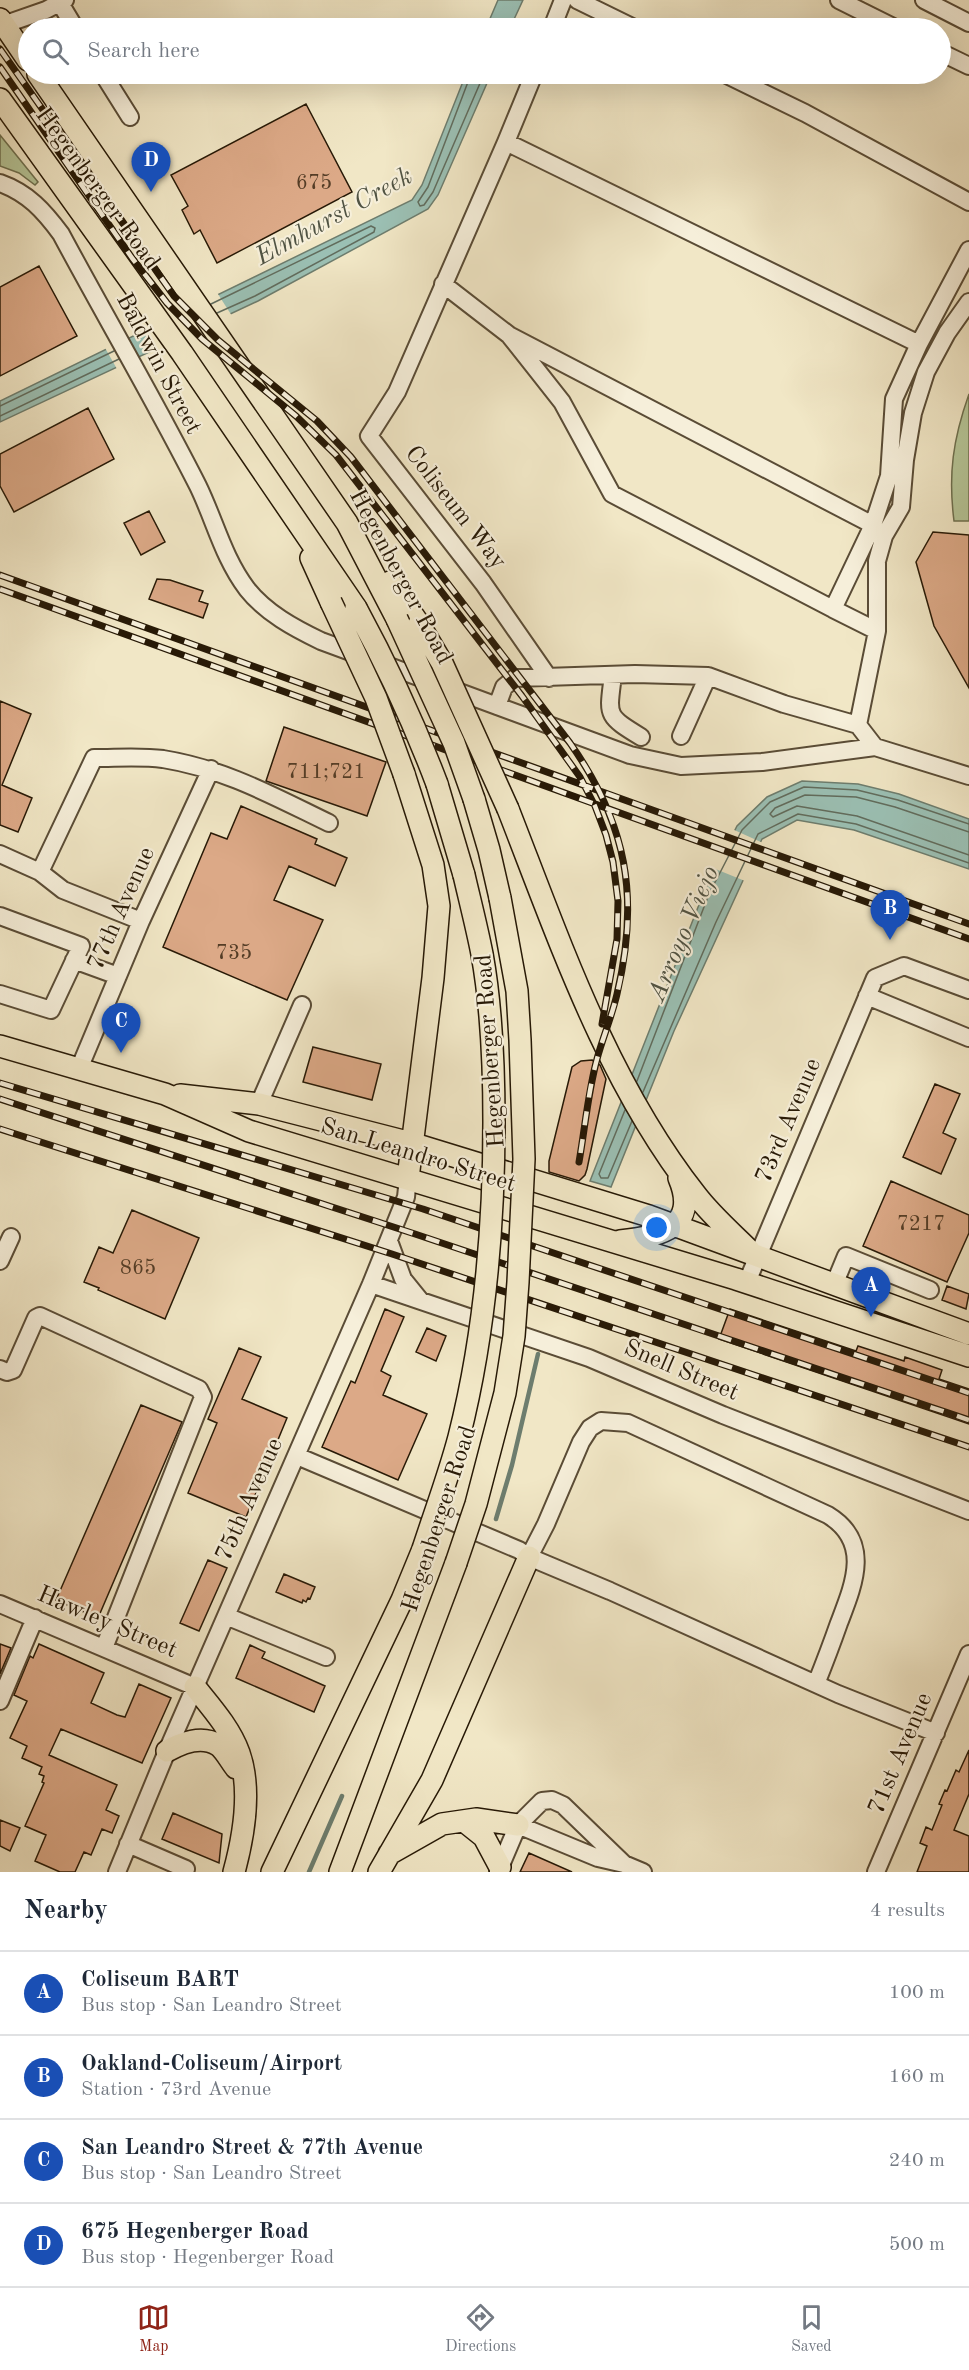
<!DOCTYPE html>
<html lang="en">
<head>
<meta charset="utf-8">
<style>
	body { margin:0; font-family:"Old Standard TT",serif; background:#f6f6f7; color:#1f2937 }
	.you { position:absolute; left:657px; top:1228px; width:21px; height:21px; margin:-15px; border:4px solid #fff; border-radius:50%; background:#1a73e8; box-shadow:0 0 0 9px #1a73e833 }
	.badge { display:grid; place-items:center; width:39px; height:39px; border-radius:50%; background:#8f2418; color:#fff; font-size:20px; font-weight:700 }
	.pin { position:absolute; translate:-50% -50px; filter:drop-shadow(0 2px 3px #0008) }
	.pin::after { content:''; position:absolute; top:32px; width:21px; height:18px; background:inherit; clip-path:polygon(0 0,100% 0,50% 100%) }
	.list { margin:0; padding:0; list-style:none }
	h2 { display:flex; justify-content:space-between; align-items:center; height:78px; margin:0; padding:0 24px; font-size:26px }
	h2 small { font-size:20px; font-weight:400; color:#747a83 }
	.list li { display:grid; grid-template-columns:39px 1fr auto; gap:18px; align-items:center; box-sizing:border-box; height:84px; padding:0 24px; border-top:2px solid #e0e1e3 }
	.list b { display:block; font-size:22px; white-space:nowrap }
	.list p { margin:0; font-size:20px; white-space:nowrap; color:#747a83 }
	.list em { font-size:20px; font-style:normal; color:#747a83 }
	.icon { flex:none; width:33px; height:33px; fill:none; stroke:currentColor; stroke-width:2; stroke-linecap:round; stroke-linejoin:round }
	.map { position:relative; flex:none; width:969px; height:1872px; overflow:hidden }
	.search { position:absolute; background:#fff; box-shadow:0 6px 24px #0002; left:18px; right:18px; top:18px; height:66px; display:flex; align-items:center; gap:15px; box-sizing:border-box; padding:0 21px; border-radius:33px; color:#747a83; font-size:22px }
	.sheet { height:414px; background:#fff }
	nav { display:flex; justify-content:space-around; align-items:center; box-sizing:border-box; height:84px; border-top:2px solid #e0e1e3; background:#fff; font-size:16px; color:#747a83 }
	nav a { display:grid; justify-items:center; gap:3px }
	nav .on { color:#8f2418 }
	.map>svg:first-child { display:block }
	.green { fill:#b6c698; stroke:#6e704f; stroke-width:1.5 }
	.water { fill:#9bc0b4; stroke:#6d7d6e; stroke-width:1.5 }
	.pier { fill:#f1e7c6 }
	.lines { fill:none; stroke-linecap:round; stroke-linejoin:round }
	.shore { stroke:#616c5d; stroke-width:1.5 }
	.stream { stroke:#6d7d6e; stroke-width:4.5 }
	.building { fill:#dca987; stroke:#271906; stroke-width:1.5 }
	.minor-casing { stroke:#5a4c36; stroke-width:20 }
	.major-casing { stroke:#271906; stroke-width:24 }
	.minor { stroke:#f6efda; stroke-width:16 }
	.major { stroke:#f1e7c6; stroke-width:21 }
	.rail-casing { stroke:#271906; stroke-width:7 }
	.rail { stroke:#f6efda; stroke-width:4.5; stroke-dasharray:14; stroke-linecap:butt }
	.major-bridge-casing { stroke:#271906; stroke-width:24; stroke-linecap:butt }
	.major-bridge { stroke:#f1e7c6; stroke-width:21 }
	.labels { text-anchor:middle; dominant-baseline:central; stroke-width:4.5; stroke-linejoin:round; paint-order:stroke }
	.number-label { font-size:21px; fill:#543d26 }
	.street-label { font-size:24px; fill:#271906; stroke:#f6efda }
	.water-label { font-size:26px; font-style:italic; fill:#505343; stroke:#f6efda }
</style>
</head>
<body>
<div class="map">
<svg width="969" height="1872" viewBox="0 0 969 1872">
	<rect width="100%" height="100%" fill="#f1e7c6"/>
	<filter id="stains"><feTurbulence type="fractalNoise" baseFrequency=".00333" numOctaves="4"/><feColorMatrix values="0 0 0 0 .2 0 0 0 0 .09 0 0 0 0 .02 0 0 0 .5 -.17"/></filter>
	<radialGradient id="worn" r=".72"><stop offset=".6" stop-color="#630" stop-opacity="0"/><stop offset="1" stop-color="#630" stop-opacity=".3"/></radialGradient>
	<path class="green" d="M 0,135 L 38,182 L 35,185 L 19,173 L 0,166 Z
		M 969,394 L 969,521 L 954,521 C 948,474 953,439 969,394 Z"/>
	<path class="water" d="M 498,0 L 523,0 L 510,28 L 486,28 Z
		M 466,74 L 491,74 L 438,195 L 428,209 L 258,301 L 0,422 L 0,401 L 412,200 L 422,185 Z
		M 802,781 L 858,784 L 899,794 L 969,819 L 969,869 L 854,830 L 797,820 L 762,839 L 674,1031 L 611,1187 L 590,1181 L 704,892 L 737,826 L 767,797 Z"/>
	<path class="pier" d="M 216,291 L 232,316 L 158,351 L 142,327 Z
		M 127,335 L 140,359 L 117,369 L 104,346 Z
		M 732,829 L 763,843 L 745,881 L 713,868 Z"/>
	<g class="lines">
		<path class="shore" d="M 471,74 L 428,187 L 418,202 L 420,206 L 424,205 L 433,192 L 484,74
			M 211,304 L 371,226 L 375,228 L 374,232 L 255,296 L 217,313
			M 0,406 L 114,351
			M 0,416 L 119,359
			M 969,832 L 895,807 L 856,797 L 805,795 L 775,808 L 770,814 L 773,817 L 797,806 L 857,816 L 969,855
			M 637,1081 L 709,894 L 742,830 L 770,802 L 804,787 L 857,790 L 898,800 L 969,824
			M 643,1092 L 716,922 L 758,834 L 798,814 L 856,824 L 969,863
			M 625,1110 L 599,1174 L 601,1178 L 608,1178 L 632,1121"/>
		<path class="stream" d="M 496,1519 L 512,1465 L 538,1354
			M 309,1872 L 342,1796"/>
	</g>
	<path class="building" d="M 306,104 L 352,192 L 217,263 L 200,230 L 194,234 L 182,210 L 188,206 L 171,175 Z
		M 39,266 L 77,336 L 0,376 L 0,287 Z
		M 88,408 L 114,459 L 14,512 L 0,486 L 0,454 Z
		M 149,511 L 165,542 L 141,555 L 124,523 Z
		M 933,532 L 969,535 L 969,688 L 934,626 L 916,562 Z
		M 157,579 L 170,580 L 203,591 L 199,601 L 208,604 L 203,618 L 149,599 Z
		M 0,701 L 31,714 L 2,785 L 32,798 L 18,832 L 0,825 Z
		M 284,727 L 386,762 L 367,816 L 266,781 Z
		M 241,806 L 317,839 L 315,844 L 347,858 L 335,886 L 289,866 L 274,900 L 323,920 L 287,1000 L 163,947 L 211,833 L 227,839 Z
		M 313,1047 L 381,1064 L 372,1100 L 303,1082 Z
		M 592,1060 L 600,1065 L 606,1079 L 587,1169 L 585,1175 L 579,1181 L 549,1172 L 549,1161 L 572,1067 L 581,1061 Z
		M 935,1084 L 960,1094 L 943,1133 L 956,1139 L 941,1174 L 903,1157 Z
		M 891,1181 L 969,1215 L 969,1233 L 947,1282 L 863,1246 Z
		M 132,1210 L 199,1238 L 165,1319 L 98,1290 L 99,1288 L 84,1282 L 99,1247 L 113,1253 Z
		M 947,1286 L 969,1294 L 966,1309 L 942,1300 Z
		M 385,1309 L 404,1317 L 381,1371 L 391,1376 L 383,1395 L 427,1414 L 398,1480 L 322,1447 L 351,1381 L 355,1383 Z
		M 730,1309 L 856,1351 L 858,1346 L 904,1361 L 905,1357 L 942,1370 L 939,1379 L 969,1389 L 969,1424 L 719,1339 Z
		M 427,1328 L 446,1336 L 436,1361 L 416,1352 Z
		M 239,1348 L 261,1357 L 242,1399 L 287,1418 L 246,1517 L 188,1493 L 217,1423 L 208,1419 Z
		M 141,1405 L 182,1422 L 98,1618 L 56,1600 Z
		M 208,1560 L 227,1568 L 199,1631 L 180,1623 Z
		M 284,1574 L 315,1587 L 310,1599 L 308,1598 L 306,1602 L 303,1600 L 302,1603 L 276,1592 Z
		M 0,1644 L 11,1648 L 0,1674 Z
		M 39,1644 L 104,1673 L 91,1703 L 117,1715 L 125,1717 L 139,1684 L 171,1698 L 142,1763 L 61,1729 L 49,1755 L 117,1785 L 106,1810 L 119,1816 L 112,1833 L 102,1829 L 91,1855 L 84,1852 L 75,1872 L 60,1872 L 35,1861 L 46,1835 L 25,1826 L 44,1783 L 42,1782 L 44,1776 L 39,1774 L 42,1767 L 22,1758 L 27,1746 L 10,1738 L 27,1701 L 14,1695 L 30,1656 L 33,1658 Z
		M 250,1645 L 265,1652 L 262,1658 L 325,1686 L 314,1712 L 236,1678 Z
		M 969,1750 L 969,1794 L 954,1830 L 969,1836 L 969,1872 L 917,1872 L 927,1846 L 920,1843 L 926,1827 L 932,1830 L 942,1805 L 939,1804 L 945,1790 L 947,1791 L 956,1770 L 959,1772 Z
		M 173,1813 L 222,1834 L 219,1863 L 162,1839 Z
		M 0,1820 L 20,1828 L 10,1851 L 0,1846 Z
		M 529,1853 L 572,1872 L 520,1872 Z"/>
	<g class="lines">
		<g class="minor-casing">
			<path id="minor" d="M 577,0 L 634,28
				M 839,0 L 895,28
				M 924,0 L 969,23
				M 60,3 L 75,28
				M 0,26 L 46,10 L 65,0
				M 552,28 L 563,0
				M 940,52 L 969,66
				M 103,74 L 130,117
				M 534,74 L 506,142 L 397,392 L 369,436 L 483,583 L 549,678
				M 725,74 L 805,113 L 969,202
				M 506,142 L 919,344
				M 0,183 C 28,193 44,211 61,234 C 106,318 155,401 198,486 C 215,521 223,557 247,589 C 266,613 294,628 321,641 L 630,755 L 681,766 L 762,762 L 875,747
				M 443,284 L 509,335 L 536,369 L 562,402 L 612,494 L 833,609 L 873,525
				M 969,302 L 947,333 L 926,372 L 913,413 L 905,460 L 901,507 L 884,536 L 877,561 L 877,631 L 858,725 L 875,747 L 969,776
				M 509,335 L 873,525 L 889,476 L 894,399 L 919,344 L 969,250
				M 833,609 L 877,631
				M 613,675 C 608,716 605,715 641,737
				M 497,706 L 504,687 L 515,678 L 635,674 L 708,676 L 784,704 L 858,725
				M 681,736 L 708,676
				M 0,854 L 40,872
				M 0,916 L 81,946 L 51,1010 L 0,994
				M 141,921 L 63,890 L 40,872 L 94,758 C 117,758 141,756 163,759 C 225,769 273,796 329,823
				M 74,960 L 118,976
				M 867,996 L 969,1038
				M 79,1069 L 141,921 L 211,769
				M 259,1104 L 302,1005
				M 389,1241 L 403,1279 L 420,1300
				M 0,1261 L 11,1237
				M 747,1282 L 875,978 L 904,966 L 969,990
				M 371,1284 L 589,1358 L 723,1415 L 969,1511
				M 834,1285 L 846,1256 L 930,1290
				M 0,1369 L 7,1372 L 13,1370 L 36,1318 L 40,1316 L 199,1389 L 203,1397 L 104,1648
				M 297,1456 L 519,1550 L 529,1557 L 610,1591 L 838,1694 L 936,1733
				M 529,1557 L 546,1524 L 581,1442 L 590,1428 L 601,1421 L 628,1423 L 828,1515 C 872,1542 854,1584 839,1623 C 832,1643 824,1664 816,1684
				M 0,1604 L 195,1687
				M 226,1616 L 326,1657
				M 0,1701 L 35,1618
				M 518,1825 L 598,1858 L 624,1864 L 643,1872
				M 128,1844 L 186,1869 L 184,1872
				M 117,1872 L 167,1751 L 371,1284 L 406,1197 L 408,1178
				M 498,1872 L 518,1825 L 542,1801 L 552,1800 L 563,1805 L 624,1864
				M 876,1872 L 969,1654"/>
		</g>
		<g class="major-casing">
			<path id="major" d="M 0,19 L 28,60
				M 38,74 L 347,523 L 397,619
				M 0,99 L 182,353 L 356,608
				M 311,558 L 331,602
				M 390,582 L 419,624
				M 404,774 L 433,865 L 439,906 L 433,978 L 408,1178
				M 437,784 L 464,875
				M 474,799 L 489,850 L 500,898
				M 508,809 C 560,942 607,1082 696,1195 C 712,1216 732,1233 750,1251
				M 0,1046 L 165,1094 L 249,1131 L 736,1279 L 969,1356
				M 180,1095 L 259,1104 L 411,1143 L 649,1216 L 969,1334
				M 620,1241 C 658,1237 700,1228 679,1178
				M 195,1687 C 211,1707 230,1728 239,1753 C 252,1790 244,1835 234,1872
				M 167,1751 C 181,1743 202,1735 218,1745 C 225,1750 231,1762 236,1768
				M 464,1821 L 484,1837 L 500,1867
				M 389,1854 L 442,1824 L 476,1819 L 518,1825
				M 272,1872 L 402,1600 L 423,1549
				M 340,1872 L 456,1563
				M 379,1872 L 432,1780 L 529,1557"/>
		</g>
		<use href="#minor" class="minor"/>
		<use href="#major" class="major"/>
		<g class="rail-casing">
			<path id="rail" d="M 0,49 L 174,296 L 218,340 L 317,421 L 351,457 L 570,743 C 627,824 640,897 617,994 C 612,1016 603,1037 597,1059 C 588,1092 585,1128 579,1162
				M 0,67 L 132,258 L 167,303 L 202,339 L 296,416 L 336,455 L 522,696 L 580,777 L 595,806 L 606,835 L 613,862 L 618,901 L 617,939 L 602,1024
				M 0,575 L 969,924
				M 0,589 L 969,939
				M 0,1083 L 423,1209 L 969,1393
				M 0,1099 L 415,1234 L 969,1420
				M 0,1129 L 392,1254 L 969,1447"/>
		</g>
		<use href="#rail" class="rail"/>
		<g class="major-bridge-casing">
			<path id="major-bridge" d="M 331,602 L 376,698 L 404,774
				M 356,608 C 387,665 414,723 437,784
				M 397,619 L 454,743 L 474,799
				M 419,624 L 442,663 L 508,809
				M 423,1549 C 435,1512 449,1475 459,1437 C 485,1334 494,1227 494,1122 C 494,1066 492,1009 482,954 C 477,928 470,901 464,875
				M 456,1563 L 476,1504 L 505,1393 L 514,1336 L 518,1282 L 524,1159 L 520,1040 L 517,991 L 500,898"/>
		</g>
		<use href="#major-bridge" class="major-bridge"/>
	</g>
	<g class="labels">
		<g class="number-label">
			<text x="314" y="183">675</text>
			<text x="326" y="772">711;721</text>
			<text x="234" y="953">735</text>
			<text x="921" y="1224">7217</text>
			<text x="138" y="1268">865</text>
		</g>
		<g class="street-label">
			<text transform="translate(97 189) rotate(54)">Hegenberger Road</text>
			<text transform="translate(158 364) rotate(62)">Baldwin Street</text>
			<text transform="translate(455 508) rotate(52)">Coliseum Way</text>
			<text transform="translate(400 577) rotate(62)">Hegenberger Road</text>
			<text transform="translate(122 909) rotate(-66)">77th Avenue</text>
			<text transform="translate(491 1051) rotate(-94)">Hegenberger Road</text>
			<text transform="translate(789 1121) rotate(-67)">73rd Avenue</text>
			<text transform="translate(418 1156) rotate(17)">San Leandro Street</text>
			<text transform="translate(681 1371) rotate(23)">Snell Street</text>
			<text transform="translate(250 1500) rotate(-66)">75th Avenue</text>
			<text transform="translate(440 1519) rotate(-72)">Hegenberger Road</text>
			<text transform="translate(107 1623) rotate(23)">Hawley Street</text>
			<text transform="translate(901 1754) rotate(-67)">71st Avenue</text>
		</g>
		<g class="water-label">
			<text transform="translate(334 217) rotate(-29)">Elmhurst Creek</text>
			<text transform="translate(684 934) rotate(-67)">Arroyo Viejo</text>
		</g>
	</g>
	<rect width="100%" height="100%" filter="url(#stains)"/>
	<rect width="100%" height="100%" fill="url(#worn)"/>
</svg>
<div class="you"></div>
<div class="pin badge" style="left:871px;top:1317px;background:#1a4fb4">A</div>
<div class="pin badge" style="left:890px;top:940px;background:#1a4fb4">B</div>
<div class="pin badge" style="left:121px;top:1053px;background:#1a4fb4">C</div>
<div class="pin badge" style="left:151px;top:192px;background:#1a4fb4">D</div>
<div class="search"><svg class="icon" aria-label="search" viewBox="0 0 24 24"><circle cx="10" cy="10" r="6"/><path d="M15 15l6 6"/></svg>Search here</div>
</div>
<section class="sheet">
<h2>Nearby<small>4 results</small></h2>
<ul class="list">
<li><span class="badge" style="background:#1a4fb4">A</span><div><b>Coliseum BART</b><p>Bus stop · San Leandro Street</p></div><em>100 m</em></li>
<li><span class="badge" style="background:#1a4fb4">B</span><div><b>Oakland-Coliseum/Airport</b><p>Station · 73rd Avenue</p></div><em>160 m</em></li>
<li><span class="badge" style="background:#1a4fb4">C</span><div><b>San Leandro Street &amp; 77th Avenue</b><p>Bus stop · San Leandro Street</p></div><em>240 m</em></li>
<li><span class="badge" style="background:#1a4fb4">D</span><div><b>675 Hegenberger Road</b><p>Bus stop · Hegenberger Road</p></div><em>500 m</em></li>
</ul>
</section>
<nav>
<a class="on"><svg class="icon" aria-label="map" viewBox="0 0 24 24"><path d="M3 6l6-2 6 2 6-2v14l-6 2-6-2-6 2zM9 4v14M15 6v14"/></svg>Map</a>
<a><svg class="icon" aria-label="directions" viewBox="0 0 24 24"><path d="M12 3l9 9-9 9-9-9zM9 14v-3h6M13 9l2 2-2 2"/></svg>Directions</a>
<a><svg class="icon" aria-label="saved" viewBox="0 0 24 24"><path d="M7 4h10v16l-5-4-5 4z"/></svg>Saved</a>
</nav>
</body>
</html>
